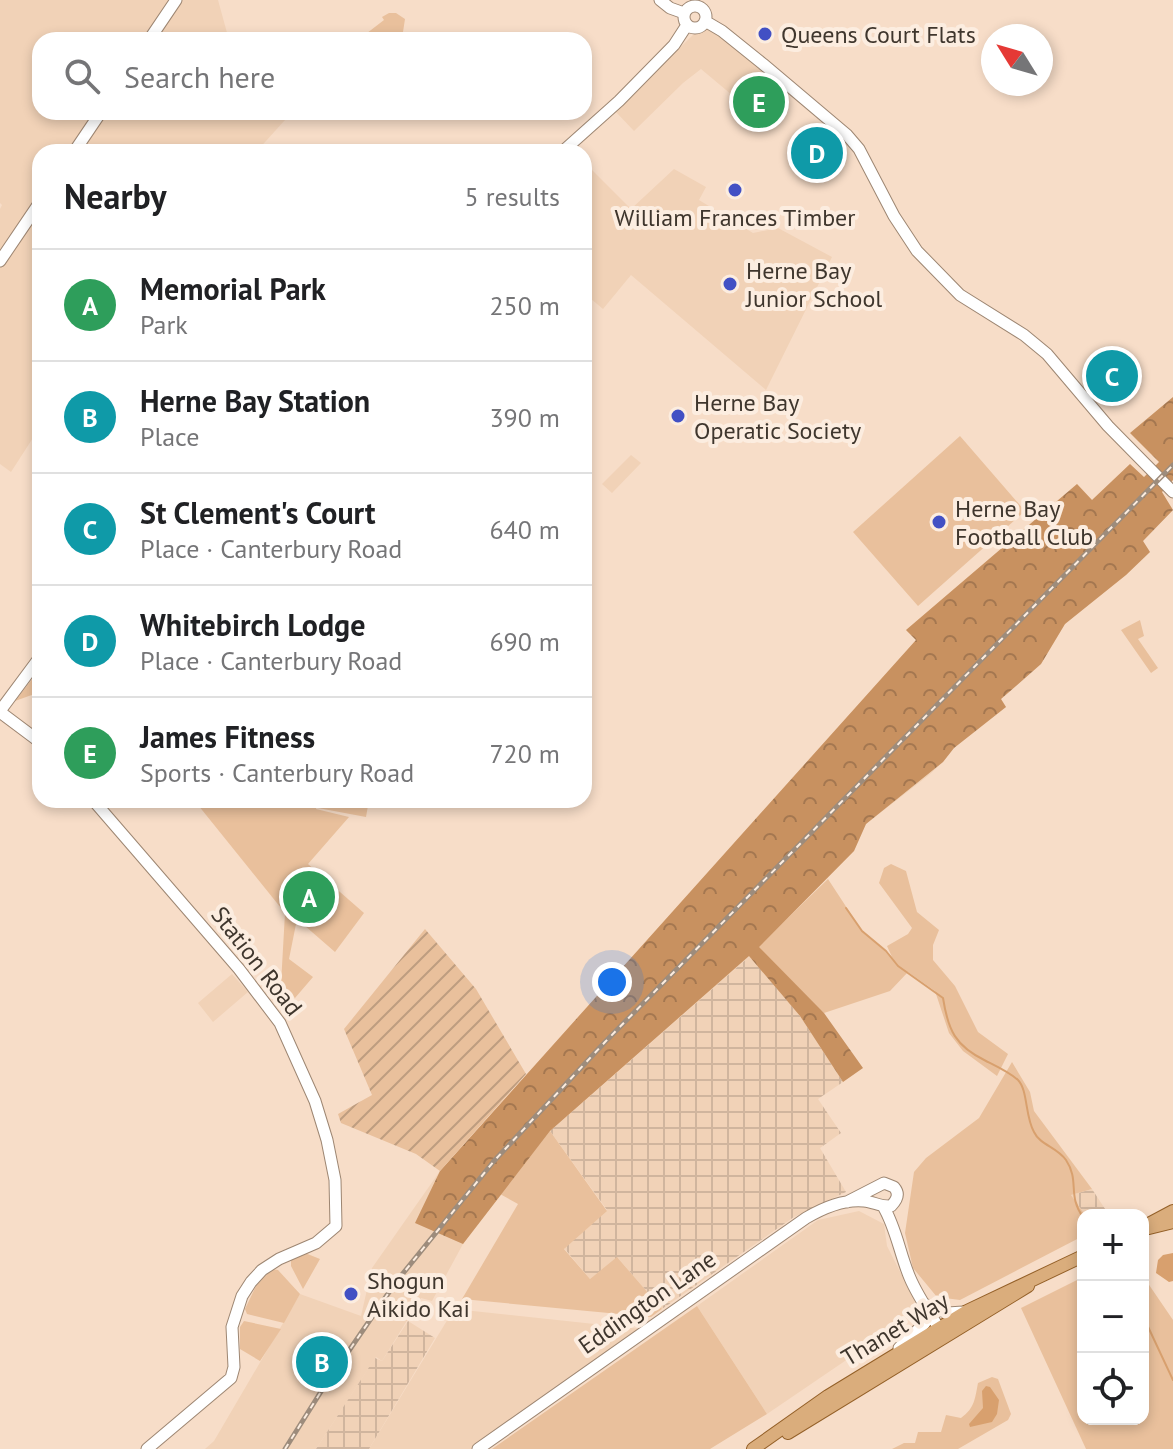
<!DOCTYPE html>
<html lang="en">
<head>
<meta charset="utf-8">
<style>
	body { margin:0; font-family:"PT Sans",sans-serif; background:#f6f6f6; color:#202124 }
	.controls { position:absolute; right:24px; bottom:24px; display:grid; overflow:hidden; border-radius:16px; box-shadow:0 4px 12px #0003 }
	.controls button { width:72px; height:72px; display:grid; place-items:center; padding:0; border:0; border-bottom:2px solid #e0e0e0; background:#fff; color:#202124; font:40px sans-serif }
	.compass { position:absolute; left:981px; top:24px; width:72px; height:72px; border-radius:50%; background:#fff; box-shadow:0 4px 12px #0003; rotate:307deg }
	.you { position:absolute; left:612px; top:982px; width:28px; height:28px; margin:-20px; border:6px solid #fff; border-radius:50%; background:#1a73e8; box-shadow:0 0 0 12px #1a73e833 }
	.badge { display:grid; place-items:center; width:52px; height:52px; border-radius:50%; background:#4250c4; color:#fff; font-size:26px; font-weight:700 }
	.pin { position:absolute; translate:-50% -50%; border:4px solid #fff; box-shadow:0 2px 8px #0006 }
	.list { margin:0; padding:0; list-style:none }
	h2 { display:flex; justify-content:space-between; align-items:center; height:104px; margin:0; padding:0 32px; font-size:34px }
	h2 small { font-size:26px; font-weight:400; color:#757577 }
	.list li { display:grid; grid-template-columns:52px 1fr auto; gap:24px; align-items:center; box-sizing:border-box; height:112px; padding:0 32px; border-top:2px solid #e0e0e0 }
	.list b { display:block; font-size:30px; white-space:nowrap }
	.list p { margin:0; font-size:26px; white-space:nowrap; color:#757577 }
	.list em { font-size:26px; font-style:normal; color:#757577 }
	.icon { flex:none; width:44px; height:44px; fill:none; stroke:currentColor; stroke-width:2; stroke-linecap:round; stroke-linejoin:round }
	.map { position:relative; flex:none; width:1173px; height:1449px; overflow:hidden }
	.search { position:absolute; background:#fff; box-shadow:0 4px 12px #0003; left:32px; top:32px; width:560px; height:88px; display:flex; align-items:center; gap:20px; box-sizing:border-box; padding:0 28px; border-radius:24px; color:#757577; font-size:30px }
	.panel { position:absolute; background:#fff; box-shadow:0 4px 12px #0003; left:32px; top:144px; width:560px; height:664px; border-radius:24px }
	.map>svg:first-child { display:block }
	.built { fill:#f1d2b7 }
	.industrial { fill:url(#industrial-grid) }
	.green { fill:#e9c09c }
	.forest { fill:url(#forest-crowns) }
	.garden { fill:url(#garden-furrows) }
	.water { fill:#d8a06e }
	.lines { fill:none; stroke-linecap:round; stroke-linejoin:round }
	.stream { stroke:#d8a06e; stroke-width:2 }
	.secondary-casing { stroke:#9d8672; stroke-width:13 }
	.primary-casing { stroke:#946028; stroke-width:14 }
	.secondary { stroke:#fff; stroke-width:11 }
	.primary { stroke:#daad7c; stroke-width:12 }
	.rail-casing { stroke:#9d8c7c; stroke-width:5 }
	.rail { stroke:#fcede0; stroke-width:2; stroke-dasharray:6; stroke-linecap:butt }
	.poi-dot { fill:#4250c4; stroke:#fcede0; stroke-width:3 }
	.labels { text-anchor:middle; dominant-baseline:central; stroke-width:8; stroke-linejoin:round; paint-order:stroke }
	.poi-label { font-size:24px; fill:#3f362d; stroke:#fcede0; text-anchor:start }
	.street-label { font-size:24px; fill:#3f362d; stroke:#fcede0 }
</style>
</head>
<body>
<div class="map">
<svg width="1173" height="1449" viewBox="0 0 1173 1449">
	<defs>
		<pattern id="industrial-grid" width="8" height="8" patternUnits="userSpaceOnUse" patternTransform="scale(2)"><rect width="8" height="8" fill="#f1d2b7"/><path d="M0 4h8M4 0v8" fill="none" stroke="#d0b59e"/></pattern>
		<pattern id="forest-crowns" width="20" height="18" patternUnits="userSpaceOnUse" patternTransform="scale(2)"><rect width="20" height="18" fill="#c89160"/><path d="M2 6a3 3 0 1 1 6 0M12 15a3 3 0 1 1 6 0" fill="none" stroke="#a47750"/></pattern>
		<pattern id="garden-furrows" width="10" height="10" patternUnits="userSpaceOnUse" patternTransform="scale(2)"><rect width="10" height="10" fill="#e9c09c"/><path d="M-1 1l2-2M0 10L10 0M9 11l2-2" fill="none" stroke="#be9d80"/></pattern>
	</defs>
	<rect width="100%" height="100%" fill="#f7ddc8"/>
	<path class="built" d="M 0,0 L 218,0 L 229,40 L 40,40 L 40,112 L 277,112 L 285,120 L 256,152 L 40,152 L 40,427 L 11,472 L 0,464 L 0,209 L 2,205 L 0,203 Z
		M 707,29 L 717,33 L 779,86 L 757,116 L 701,69 L 683,83 L 634,131 L 615,111 L 695,33 Z
		M 584,162 L 631,209 L 674,169 L 706,187 L 699,200 L 753,233 L 778,228 L 832,257 L 766,390 L 631,275 L 603,309 L 584,293 Z
		M 631,455 L 641,463 L 612,493 L 602,484 Z
		M 1130,464 L 1173,510 L 1143,541 L 1150,552 L 1126,575 L 1065,624 L 1041,664 L 1001,699 L 1006,707 L 954,748 L 943,762 L 929,775 L 866,824 L 854,851 L 750,956 L 550,1131 L 463,1244 L 432,1301 L 421,1298 L 382,1361 L 376,1357 L 316,1449 L 205,1449 L 214,1441 L 300,1294 L 361,1316 L 372,1268 L 440,1171 L 916,640 L 906,630 L 1077,484 L 1092,500 Z
		M 232,974 L 248,992 L 213,1022 L 198,1003 Z
		M 859,1211 L 884,1224 L 887,1246 L 915,1301 L 911,1316 L 767,1414 L 697,1306 L 818,1220 Z
		M 454,1309 L 641,1329 L 470,1449 L 369,1449 Z"/>
	<path class="industrial" d="M 750,956 L 800,1016 L 843,1082 L 818,1099 L 841,1133 L 820,1148 L 846,1192 L 794,1217 L 662,1309 L 618,1258 L 590,1279 L 564,1248 L 607,1210 L 550,1131 Z
		M 1092,1189 L 1109,1215 L 1085,1215 L 1071,1195 Z
		M 408,1321 L 435,1338 L 369,1449 L 316,1449 L 375,1358 L 382,1361 Z"/>
	<path class="green" d="M 389,13 L 396,13 L 405,19 L 403,32 L 393,40 L 358,40 L 384,20 L 382,17 Z
		M 960,436 L 1025,511 L 918,606 L 853,532 Z
		M 1140,620 L 1144,636 L 1138,639 L 1158,668 L 1151,673 L 1121,630 Z
		M 40,669 L 40,692 L 15,701 Z
		M 194,800 L 317,800 L 316,809 L 349,817 L 308,864 L 364,913 L 335,952 L 297,919 L 289,959 L 313,977 L 295,998 L 281,984 L 285,913 Z
		M 319,800 L 369,800 L 366,817 L 318,808 Z
		M 891,864 L 906,871 L 917,912 L 939,930 L 933,945 L 933,960 L 955,986 L 978,1032 L 1008,1054 L 997,1076 L 963,1051 L 949,1033 L 935,991 L 908,972 L 890,991 L 824,1013 L 758,947 L 828,879 L 862,931 L 892,957 L 887,946 L 908,934 L 912,928 L 879,883 L 884,868 Z
		M 1012,1062 L 1030,1092 L 1034,1111 L 1092,1189 L 1071,1195 L 1085,1215 L 1083,1236 L 960,1300 L 937,1297 L 913,1268 L 905,1233 L 914,1172 L 926,1158 L 979,1118 Z
		M 550,1131 L 607,1211 L 564,1249 L 590,1279 L 617,1257 L 662,1309 L 651,1317 L 462,1299 L 518,1204 L 500,1194 Z
		M 305,1253 L 320,1259 L 303,1289 L 291,1266 L 291,1260 Z
		M 272,1269 L 278,1270 L 300,1294 L 284,1323 L 247,1314 L 245,1309 L 256,1286 Z
		M 1143,1276 L 1173,1320 L 1173,1449 L 1086,1449 L 1021,1308 L 1083,1277 L 1083,1419 L 1143,1419 Z
		M 697,1306 L 767,1414 L 710,1449 L 492,1449 Z
		M 244,1321 L 281,1329 L 260,1361 L 240,1349 L 240,1327 Z
		M 992,1377 L 998,1379 L 1011,1414 L 1008,1420 L 958,1449 L 892,1449 L 904,1443 L 915,1443 L 918,1432 L 941,1432 L 946,1415 L 961,1418 C 975,1408 975,1398 978,1383 Z"/>
	<path class="forest" d="M 1173,397 L 1173,480 L 1162,492 L 1173,510 L 1143,541 L 1150,552 L 1126,575 L 1065,624 L 1041,664 L 1001,699 L 1006,707 L 954,748 L 943,762 L 866,824 L 854,851 L 759,947 L 824,1013 L 863,1068 L 843,1082 L 800,1016 L 749,956 L 550,1131 L 463,1244 L 415,1223 L 440,1171 L 916,640 L 906,630 L 1077,484 L 1092,500 L 1130,464 L 1144,477 L 1159,462 L 1130,433 Z"/>
	<path class="garden" d="M 425,929 L 476,989 L 526,1074 L 440,1171 L 416,1154 L 341,1123 L 338,1114 L 372,1095 L 344,1029 Z"/>
	<path class="water" d="M 1173,1253 L 1173,1281 L 1169,1282 L 1156,1273 L 1158,1260 L 1163,1255 Z
		M 986,1386 L 990,1387 L 999,1400 L 997,1414 L 992,1422 L 970,1427 L 969,1424 L 983,1408 L 982,1391 Z"/>
	<g class="lines">
		<path class="stream" d="M 846,908 L 862,931 L 886,951 L 898,966 L 943,998 C 948,1030 955,1046 986,1061 C 996,1066 1009,1072 1018,1080 C 1028,1090 1025,1117 1034,1132 C 1040,1145 1057,1147 1066,1160 C 1080,1181 1067,1195 1083,1217
			M 1143,1316 L 1173,1380"/>
		<g class="secondary-casing">
			<path id="secondary" d="M 660,0 L 670,8 L 684,13
				M684 17a11 11 0 1 1 22 0a11 11 0 1 1-22 0Z
				M 705,21 L 722,31 L 763,64 L 847,135 L 859,149 L 894,216 L 917,251 L 960,295 L 1024,335 L 1047,354 L 1108,426 L 1173,492
				M 149,40 L 176,0
				M 74,152 L 101,112
				M 562,152 L 619,101 L 674,45 L 687,25
				M 0,261 L 40,202
				M 0,711 L 40,657
				M 0,712 L 40,742
				M 93,800 L 239,969 L 280,1023 L 315,1101 L 327,1140 L 335,1180 L 336,1226 L 316,1243 L 279,1259 L 262,1270 L 251,1282 L 242,1296 L 232,1327 L 234,1367 L 231,1378 L 147,1449
				M 883,1206 C 896,1227 900,1255 910,1278 C 918,1297 931,1315 942,1333
				M 926,1305 L 948,1313 L 963,1312
				M 899,1348 L 925,1323 L 925,1304
				M 478,1449 L 806,1218 C 823,1208 844,1199 864,1201 C 874,1202 881,1207 891,1206 C 897,1200 900,1194 894,1187 L 884,1183 L 847,1202"/>
		</g>
		<g class="primary-casing">
			<path id="primary" d="M 1143,1227 L 1173,1211
				M 1149,1228 L 1173,1222
				M 788,1433 L 1028,1286
				M 753,1449 L 828,1396 L 967,1311 L 1083,1256"/>
		</g>
		<use href="#secondary" class="secondary"/>
		<use href="#primary" class="primary"/>
		<g class="rail-casing">
			<path id="rail" d="M 285,1449 L 322,1390 L 396,1282 L 494,1161 L 605,1042 L 1173,465"/>
		</g>
		<use href="#rail" class="rail"/>
	</g>
	<g class="poi-dot">
		<circle cx="765" cy="34" r="8"/>
		<circle cx="735" cy="190" r="8"/>
		<circle cx="730" cy="284" r="8"/>
		<circle cx="678" cy="416" r="8"/>
		<circle cx="939" cy="522" r="8"/>
		<circle cx="351" cy="1294" r="8"/>
	</g>
	<g class="labels">
		<g class="poi-label">
			<text x="781" y="34">Queens Court Flats</text>
			<text x="735" y="217" text-anchor="middle">William Frances Timber</text>
			<text x="746" y="270">Herne Bay<tspan x="746" dy="28">Junior School</tspan></text>
			<text x="694" y="402">Herne Bay<tspan x="694" dy="28">Operatic Society</tspan></text>
			<text x="955" y="508">Herne Bay<tspan x="955" dy="28">Football Club</tspan></text>
			<text x="367" y="1280">Shogun<tspan x="367" dy="28">Aikido Kai</tspan></text>
		</g>
		<g class="street-label">
			<text transform="translate(257 961) rotate(52)">Station Road</text>
			<text transform="translate(647 1302) rotate(-35)">Eddington Lane</text>
			<text transform="translate(895 1329) rotate(-31)">Thanet Way</text>
		</g>
	</g>
</svg>
<div class="controls">
<button>+</button>
<button>−</button>
<button><svg class="icon" aria-label="locate" viewBox="0 0 24 24"><circle cx="12" cy="12" r="6"/><path d="M12 2v4M12 18v4M2 12h4M18 12h4"/></svg></button>
</div>
<svg class="compass" viewBox="-18 -18 36 36"><path d="M0-13l5 13h-10z" fill="#e53935"/><path d="M0 13l5-13h-10z" fill="#757577"/></svg>
<div class="you"></div>
<div class="pin badge" style="left:309px;top:897px;background:#2e9e5b">A</div>
<div class="pin badge" style="left:322px;top:1362px;background:#0f9aa8">B</div>
<div class="pin badge" style="left:1112px;top:376px;background:#0f9aa8">C</div>
<div class="pin badge" style="left:817px;top:153px;background:#0f9aa8">D</div>
<div class="pin badge" style="left:759px;top:102px;background:#2e9e5b">E</div>
<div class="search"><svg class="icon" aria-label="search" viewBox="0 0 24 24"><circle cx="10" cy="10" r="6"/><path d="M15 15l6 6"/></svg>Search here</div>
<section class="panel">
<h2>Nearby<small>5 results</small></h2>
<ul class="list">
<li><span class="badge" style="background:#2e9e5b">A</span><div><b>Memorial Park</b><p>Park</p></div><em>250 m</em></li>
<li><span class="badge" style="background:#0f9aa8">B</span><div><b>Herne Bay Station</b><p>Place</p></div><em>390 m</em></li>
<li><span class="badge" style="background:#0f9aa8">C</span><div><b>St Clement's Court</b><p>Place · Canterbury Road</p></div><em>640 m</em></li>
<li><span class="badge" style="background:#0f9aa8">D</span><div><b>Whitebirch Lodge</b><p>Place · Canterbury Road</p></div><em>690 m</em></li>
<li><span class="badge" style="background:#2e9e5b">E</span><div><b>James Fitness</b><p>Sports · Canterbury Road</p></div><em>720 m</em></li>
</ul>
</section>
</div>
</body>
</html>
